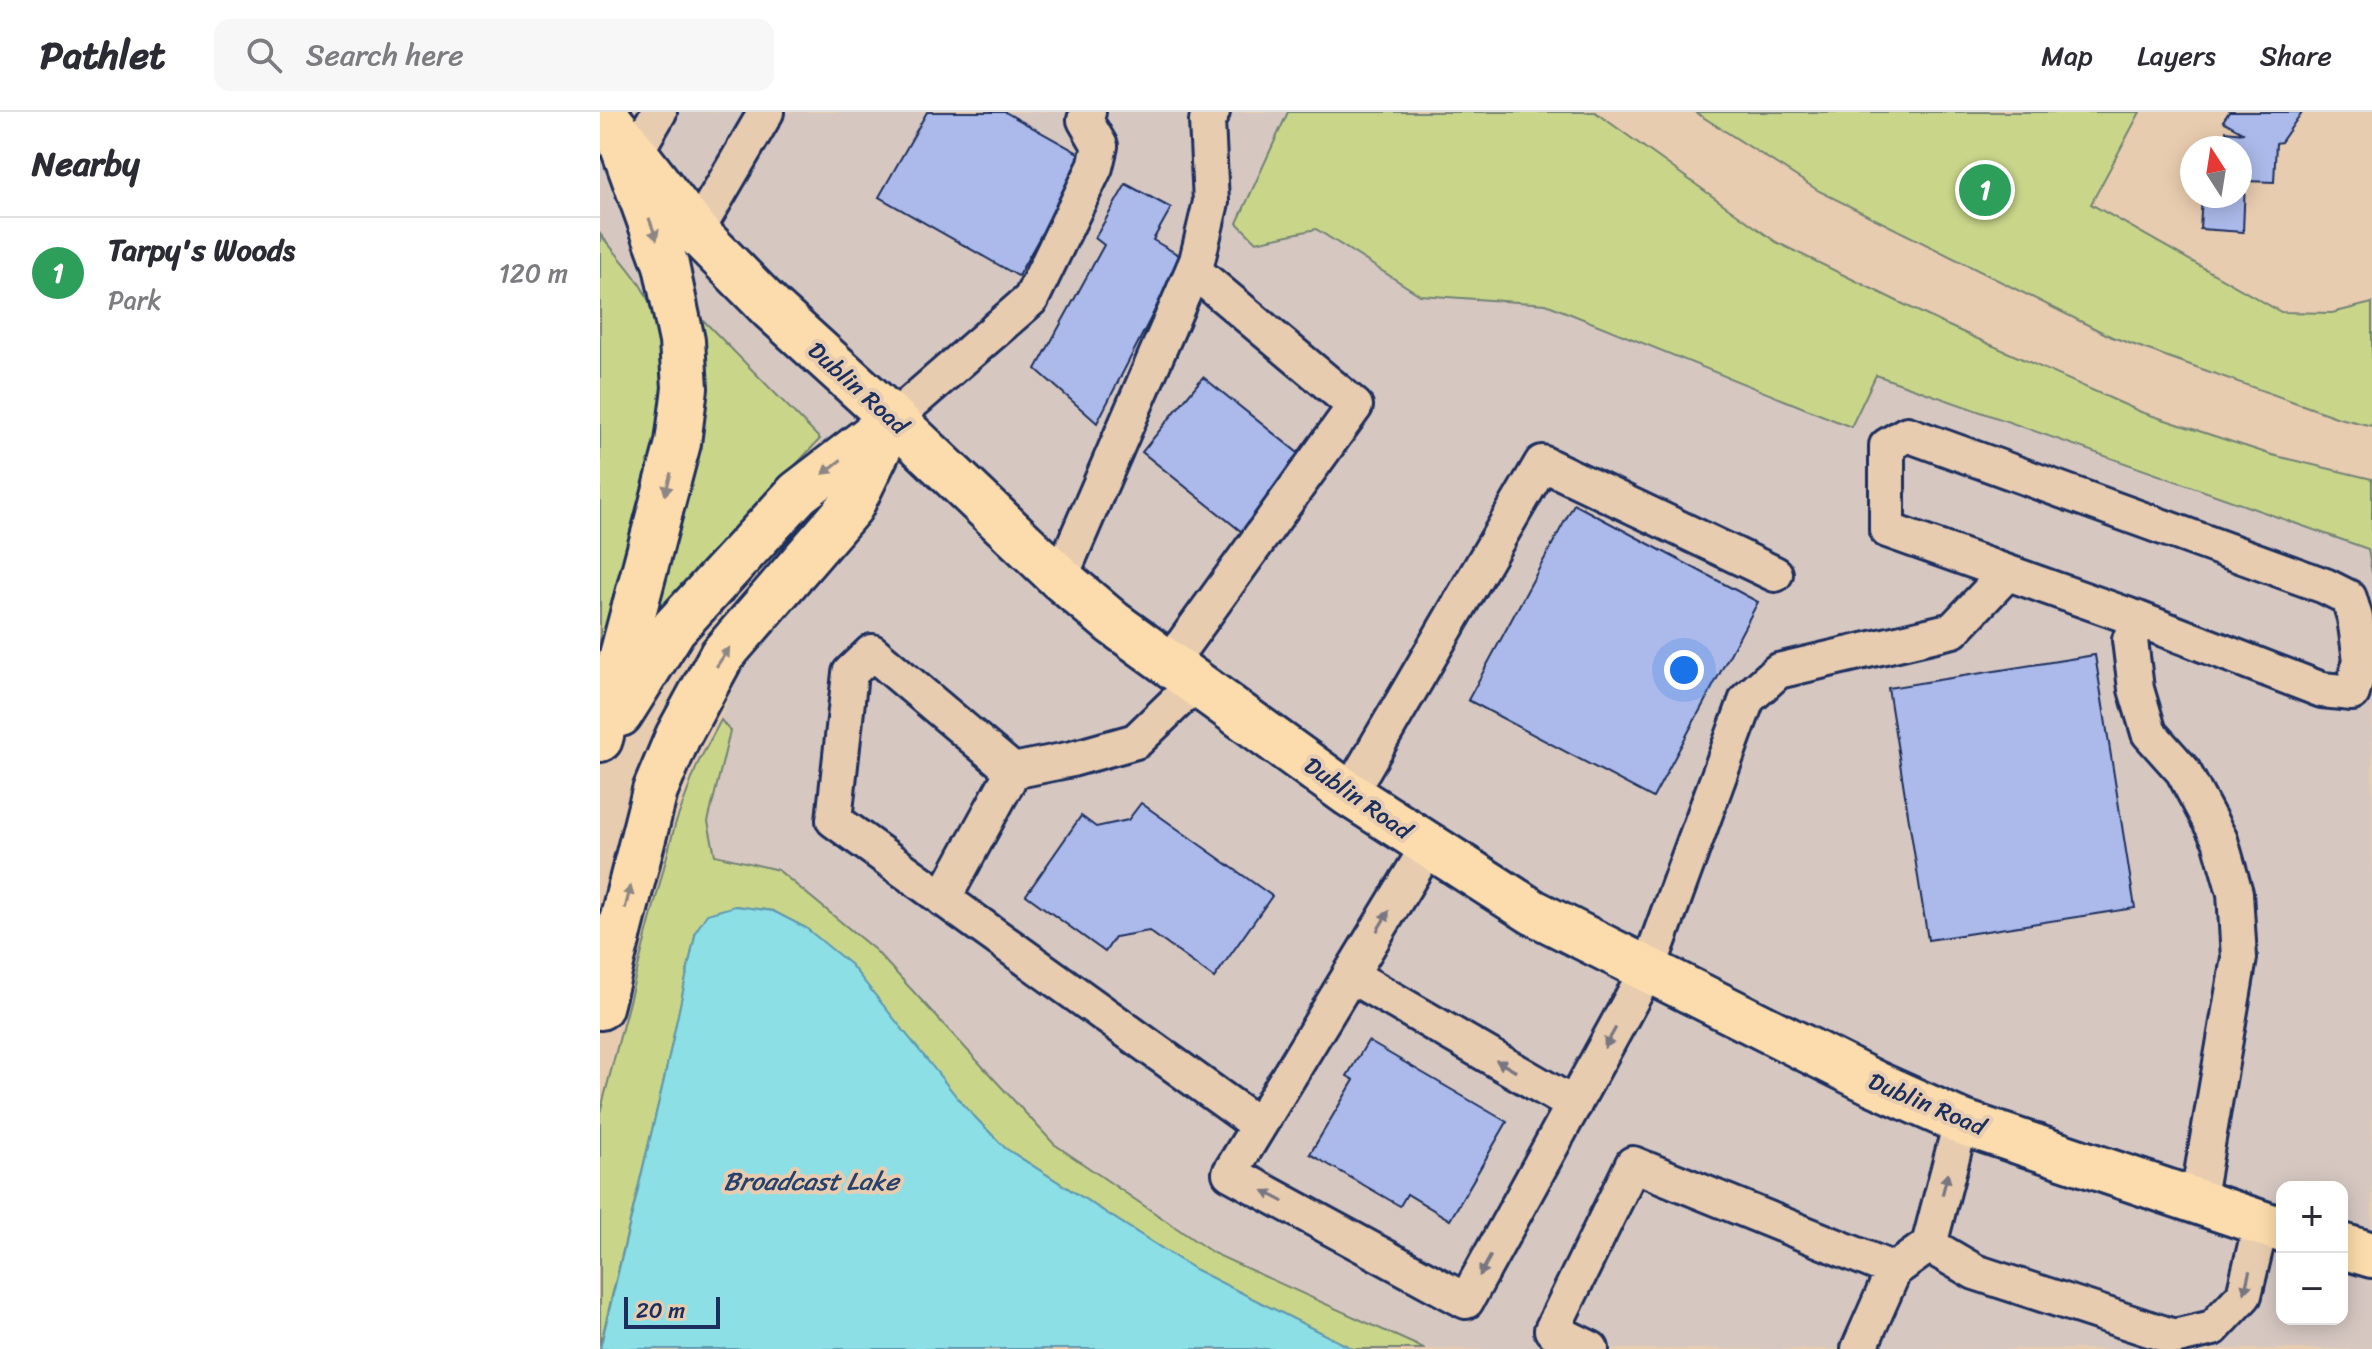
<!DOCTYPE html>
<html lang="en">
<head>
<meta charset="utf-8">
<style>
	body { margin:0; font-family:Sriracha,sans-serif; background:#f7f7f7; color:#2b2b33 }
	.controls { position:absolute; right:24px; bottom:24px; display:grid; overflow:hidden; border-radius:16px; box-shadow:0 4px 20px #0003 }
	.controls button { width:72px; height:72px; display:grid; place-items:center; padding:0; border:0; border-bottom:2px solid #e1e1e2; background:#fff; color:#2b2b33; font:40px sans-serif }
	.compass { position:absolute; left:1580px; top:24px; width:72px; height:72px; border-radius:50%; background:#fff; box-shadow:0 4px 20px #0003; rotate:348deg }
	.scale { position:absolute; left:24px; bottom:20px; width:96px; box-sizing:border-box; padding-left:8px; border:4px solid #1b2f5e; border-top:0; font-size:22px; line-height:28px; white-space:nowrap; color:#1b2f5e; -webkit-text-stroke:6px #e8ccaf; paint-order:stroke }
	.you { position:absolute; left:1084px; top:558px; width:28px; height:28px; margin:-20px; border:6px solid #fff; border-radius:50%; background:#1a73e8; box-shadow:0 0 0 12px #1a73e833 }
	.badge { display:grid; place-items:center; width:52px; height:52px; border-radius:50%; background:#d1495b; color:#fff; font-size:26px; font-weight:700 }
	.pin { position:absolute; translate:-50% -50%; border:4px solid #fff; box-shadow:0 2px 8px #0006 }
	.list { margin:0; padding:0; list-style:none }
	h2 { display:flex; justify-content:space-between; align-items:center; height:104px; margin:0; padding:0 32px; font-size:34px }
	h2 small { font-size:26px; font-weight:400; color:#7c7c81 }
	.list li { display:grid; grid-template-columns:52px 1fr auto; gap:24px; align-items:center; box-sizing:border-box; height:112px; padding:0 32px; border-top:2px solid #e1e1e2 }
	.list b { display:block; font-size:30px; white-space:nowrap }
	.list p { margin:0; font-size:26px; white-space:nowrap; color:#7c7c81 }
	.list em { font-size:26px; font-style:normal; color:#7c7c81 }
	.icon { flex:none; width:44px; height:44px; fill:none; stroke:currentColor; stroke-width:2; stroke-linecap:round; stroke-linejoin:round }
	.map { position:relative; flex:none; width:1772px; height:1237px; overflow:hidden }
	header { display:flex; align-items:center; gap:48px; box-sizing:border-box; height:112px; padding:0 40px; background:#fff; border-bottom:2px solid #e1e1e2 }
	header strong { font-size:38px }
	nav { display:flex; gap:44px; margin-inline-start:auto; font-size:28px }
	.search { width:560px; height:72px; background:#f7f7f7; display:flex; align-items:center; gap:20px; box-sizing:border-box; padding:0 28px; border-radius:16px; color:#7c7c81; font-size:30px }
	main { display:flex }
	aside { flex:1; background:#fff }
	.map>svg:first-child { display:block }
	.built { fill:#d6c7c1; fill-rule:evenodd }
	.green { fill:#c9d68a; stroke:#728274; stroke-width:2 }
	.water { fill:#8ddfe6; stroke:#5f99b0; stroke-width:2 }
	.building { fill:#abbaea; stroke:#1b2f5e; stroke-width:2 }
	.lines { fill:none; stroke-linecap:round; stroke-linejoin:round }
	.minor-casing { stroke:#1b2f5e; stroke-width:40 }
	.major-casing { stroke:#1b2f5e; stroke-width:50 }
	.highway-casing { stroke:#1b2f5e; stroke-width:50 }
	.minor { stroke:#e8ccaf; stroke-width:34 }
	.major { stroke:#fcdcac; stroke-width:44 }
	.highway { stroke:#fcdcac; stroke-width:44 }
	.oneway { fill:#8c8685 }
	.oneway2 { fill:#777682 }
	.labels { text-anchor:middle; dominant-baseline:central; stroke-width:8; stroke-linejoin:round; paint-order:stroke }
	.street-label { font-size:24px; fill:#1b2f5e; stroke:#e8ccaf }
	.water-label { font-size:26px; font-style:italic; fill:#26416c; stroke:#e8ccaf }
</style>
</head>
<body>
<header>
<strong>Pathlet</strong>
<div class="search"><svg class="icon" aria-label="search" viewBox="0 0 24 24"><circle cx="10" cy="10" r="6"/><path d="M15 15l6 6"/></svg>Search here</div>
<nav><a>Map</a><a>Layers</a><a>Share</a></nav>
</header>
<main>
<aside>
<h2>Nearby<small></small></h2>
<ul class="list">
<li><span class="badge" style="background:#2e9e5b">1</span><div><b>Tarpy's Woods</b><p>Park</p></div><em>120 m</em></li>
</ul>
</aside>
<div class="map">
<svg width="1772" height="1237" viewBox="0 0 1772 1237">
	<rect width="100%" height="100%" fill="#e8ccaf"/>
	<filter id="ink" filterUnits="userSpaceOnUse"><feTurbulence type="fractalNoise" baseFrequency=".0125" numOctaves="2"/><feDisplacementMap in="SourceGraphic" scale="16" xChannelSelector="R" yChannelSelector="G"/><feConvolveMatrix kernelMatrix="1 2 1 2 8 2 1 2 1" color-interpolation-filters="sRGB"/></filter>
	<g filter="url(#ink)">
		<path class="built" d="M 0,0 L 688,0 L 638,110 L 656,130 L 716,117 L 820,183 L 946,192 L 1251,315 L 1275,263 L 1768,437 L 1772,461 L 1772,1237 L 825,1237 L 613,1141 L 454,1032 L 275,838 L 132,749 L 115,743 L 108,710 L 130,619 L 121,608 L 220,327 L 99,212 L 54,199 L 38,170 L 0,122 ZM 1682,1075 L 1742,1075 L 1742,1207 L 1682,1207 Z"/>
		<path class="green" d="M 688,0 L 995,0 L 1176,130 L 1342,211 L 1541,300 L 1672,343 L 1772,367 L 1772,461 L 1768,437 L 1276,263 L 1251,315 L 946,192 L 820,183 L 716,117 L 656,130 L 637,111 Z
			M 1095,0 L 1540,0 L 1491,92 L 1681,200 L 1732,201 L 1772,191 L 1772,314 L 1739,306 L 1512,225 L 1219,79 Z
			M 0,122 C 13,138 28,154 39,171 C 68,217 67,268 59,320 L 0,546 Z
			M 104,209 L 220,327 L 120,433 L 48,522 L 98,333 L 107,292 L 99,212 Z
			M 121,608 L 130,619 L 108,710 L 115,743 L 178,758 L 275,838 L 454,1032 L 613,1141 L 825,1237 L 753,1237 L 594,1157 L 405,1036 L 364,994 L 206,816 L 173,799 L 135,794 L 96,819 L 64,968 L 0,1234 L 0,1001 L 75,713 L 98,651 Z"/>
		<path class="water" d="M 135,794 L 173,799 L 206,816 L 251,853 L 364,994 L 405,1036 L 594,1157 L 753,1237 L 0,1237 L 64,968 L 96,819 L 107,802 Z"/>
		<path class="building" d="M 327,0 L 405,0 L 485,45 L 418,164 L 279,85 Z
			M 1629,0 L 1702,0 L 1681,30 L 1676,31 L 1674,70 L 1645,69 L 1643,120 L 1600,117 L 1602,84 L 1640,84 L 1640,36 L 1625,36 L 1626,19 L 1644,21 L 1623,9 Z
			M 526,72 L 571,96 L 553,128 L 582,145 L 497,311 L 436,257 L 504,133 L 495,126 Z
			M 603,265 L 708,349 L 647,424 L 542,340 Z
			M 974,392 L 1158,490 L 1053,686 L 868,588 Z
			M 1495,543 L 1535,796 L 1328,828 L 1288,576 Z
			M 541,691 L 672,784 L 614,866 L 549,819 L 515,825 L 505,840 L 426,783 L 481,704 L 496,715 L 528,708 Z
			M 768,929 L 907,1010 L 850,1108 L 807,1082 L 800,1094 L 710,1042 L 754,968 L 747,964 Z"/>
		<g class="lines">
			<g class="minor-casing">
				<path id="minor" d="M 35,41 L 59,0
					M 96,120 L 166,0
					M 293,307 L 431,187 L 495,55 L 500,34 L 485,8 L 488,0
					M 460,466 L 597,149 L 611,90 L 607,9 L 612,0
					M 1538,507 L 1287,418 L 1287,334 L 1307,322 L 1725,474 L 1749,486 L 1755,506 L 1761,548 L 1752,581 L 1722,578 L 1538,507 L 1530,528 L 1536,577 L 1549,621 L 1583,659 L 1620,728 L 1635,781 L 1639,846 L 1597,1091
					M 569,552 L 755,294 L 593,158
					M 596,571 L 536,629 L 472,647 L 413,659 L 272,540 L 250,561 L 234,708 L 658,1013
					M 749,682 L 942,351 L 1175,462
					M 828,735 L 630,1061 L 866,1189 L 1048,857 L 1147,587 L 1178,559 L 1353,518 L 1407,461
					M 343,787 L 413,659
					M 750,863 L 974,993
					M 1329,1133 L 1375,1160 L 1574,1225 L 1613,1216 L 1644,1183 L 1661,1112
					M 991,1237 L 952,1218 L 1033,1052 L 1294,1158
					M 1259,1237 L 1294,1158 L 1329,1133 L 1361,1010"/>
			</g>
			<g class="major-casing">
				<path id="major" d="M 3,0 L 96,120 L 172,197 L 293,307 L 460,466 L 513,511 L 749,682 L 933,800 L 1274,971 L 1361,1010 L 1682,1118
					M 1742,1134 L 1772,1143"/>
			</g>
			<g class="highway-casing">
				<path id="highway" d="M 20,602 L 74,516 L 198,381 L 285,314
					M 0,627 L 78,331 L 85,276 L 82,229 L 66,153 L 17,18
					M 0,895 L 55,679 L 78,624 L 122,543 L 251,394 L 293,307"/>
			</g>
			<use href="#minor" class="minor"/>
			<use href="#major" class="major"/>
			<use href="#highway" class="highway"/>
		</g>
		<defs><path id="oneway-solid" d="M-6-.8H1V-3.2L6.5 0L1 3.2V.8H-6Z" transform="scale(2)"/></defs>
		<g class="oneway">
			<use href="#oneway-solid" transform="translate(53 117) rotate(70)"/>
			<use href="#oneway-solid" transform="translate(232 355) rotate(142)"/>
			<use href="#oneway-solid" transform="translate(68 372) rotate(105)"/>
			<use href="#oneway-solid" transform="translate(123 545) rotate(-56)"/>
			<use href="#oneway-solid" transform="translate(28 785) rotate(-76)"/>
		</g>
		<g class="oneway2">
			<use href="#oneway-solid" transform="translate(783 809) rotate(-59)"/>
			<use href="#oneway-solid" transform="translate(1010 926) rotate(119)"/>
			<use href="#oneway-solid" transform="translate(906 954) rotate(-150)"/>
			<use href="#oneway-solid" transform="translate(1345 1072) rotate(-76)"/>
			<use href="#oneway-solid" transform="translate(673 1084) rotate(-152)"/>
			<use href="#oneway-solid" transform="translate(885 1154) rotate(119)"/>
			<use href="#oneway-solid" transform="translate(1647 1170) rotate(103)"/>
		</g>
	</g>
	<g class="labels">
		<g class="street-label">
			<text transform="translate(258 276) rotate(42)">Dublin Road</text>
			<text transform="translate(758 686) rotate(35)">Dublin Road</text>
			<text transform="translate(1327 992) rotate(23)">Dublin Road</text>
		</g>
		<g class="water-label">
			<text x="211" y="1069">Broadcast Lake</text>
		</g>
	</g>
</svg>
<div class="controls">
<button>+</button>
<button>−</button>
</div>
<svg class="compass" viewBox="-18 -18 36 36"><path d="M0-13l5 13h-10z" fill="#e53935"/><path d="M0 13l5-13h-10z" fill="#7c7c81"/></svg>
<div class="scale">20 m</div>
<div class="you"></div>
<div class="pin badge" style="left:1385px;top:78px;background:#2e9e5b">1</div>
</div>
</main>
</body>
</html>
